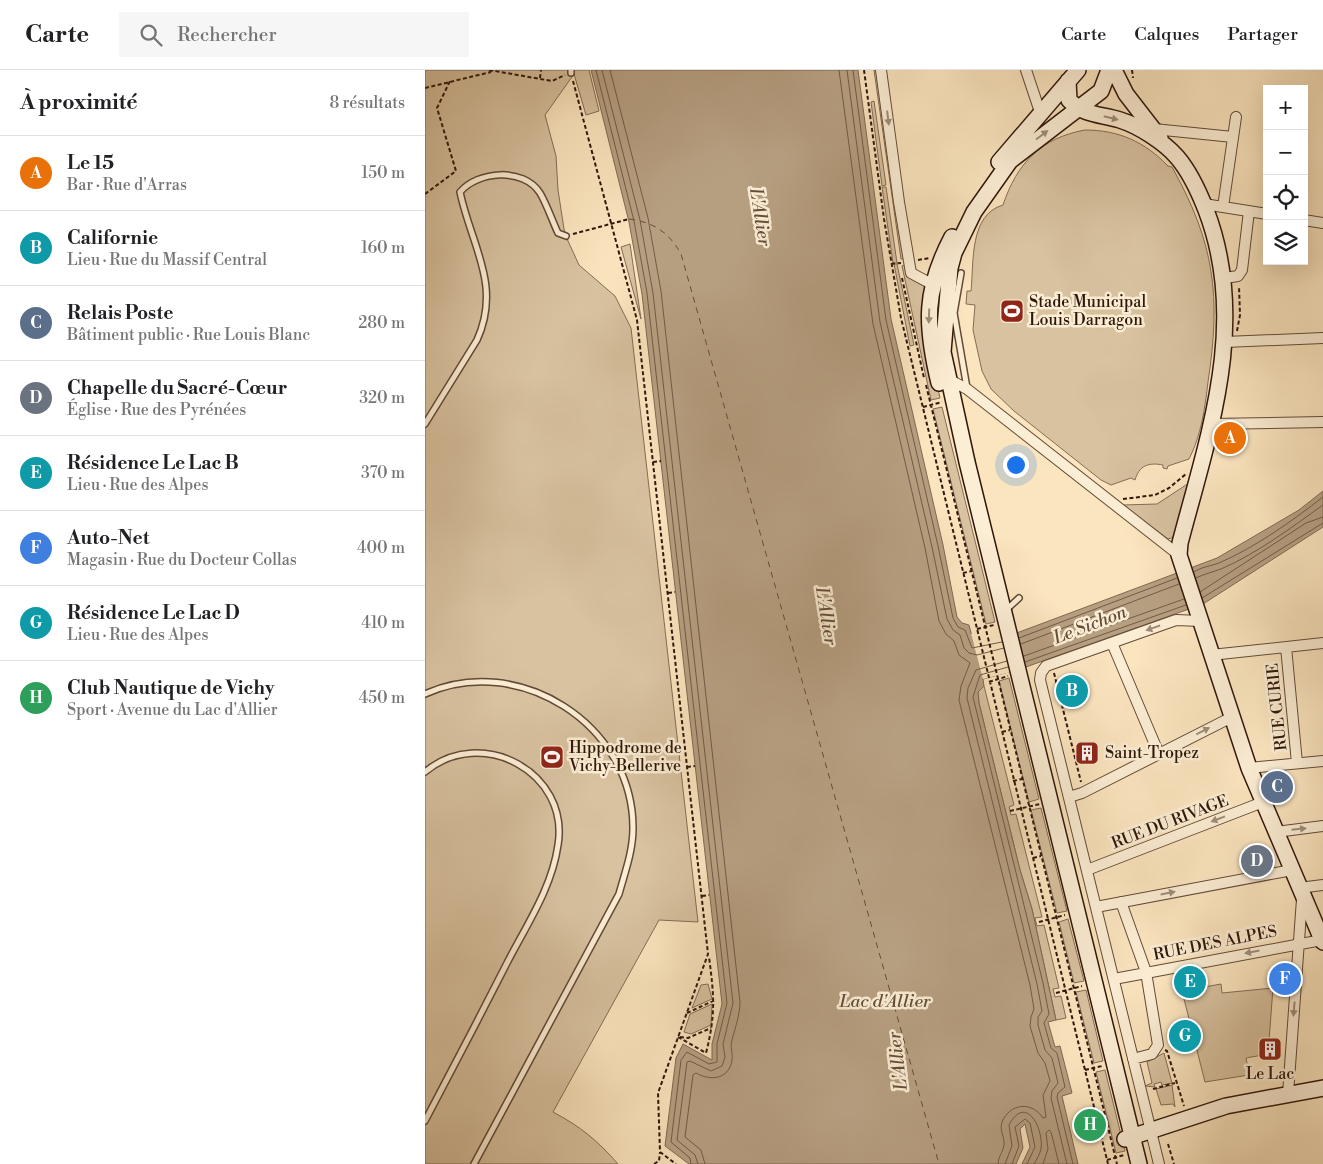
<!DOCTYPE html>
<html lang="fr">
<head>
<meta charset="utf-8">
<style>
	body { margin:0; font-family:"Libre Bodoni",serif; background:#f6f6f6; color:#202124 }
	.controls { position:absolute; right:15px; top:15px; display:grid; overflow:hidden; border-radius:0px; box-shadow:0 5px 20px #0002 }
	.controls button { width:45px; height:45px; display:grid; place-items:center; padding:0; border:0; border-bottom:1px solid #e0e0e0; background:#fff; color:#202124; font:25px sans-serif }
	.you { position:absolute; left:590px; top:394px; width:18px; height:18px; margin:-12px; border:4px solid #fff; border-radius:50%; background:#1a73e8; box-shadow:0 0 0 8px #1a73e833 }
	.badge { display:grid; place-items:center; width:32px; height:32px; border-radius:50%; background:#db2777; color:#fff; font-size:16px; font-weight:700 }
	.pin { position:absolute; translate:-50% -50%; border:2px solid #fff; box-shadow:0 1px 5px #0006 }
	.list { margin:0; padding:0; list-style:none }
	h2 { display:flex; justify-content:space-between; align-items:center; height:65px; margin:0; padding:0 20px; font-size:21px }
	h2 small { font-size:16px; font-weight:400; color:#757577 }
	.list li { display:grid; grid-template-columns:32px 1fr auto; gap:15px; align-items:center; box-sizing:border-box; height:75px; padding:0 20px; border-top:1px solid #e0e0e0 }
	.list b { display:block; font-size:19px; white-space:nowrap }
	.list p { margin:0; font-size:16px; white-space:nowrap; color:#757577 }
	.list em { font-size:16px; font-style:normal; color:#757577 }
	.icon { flex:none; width:28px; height:28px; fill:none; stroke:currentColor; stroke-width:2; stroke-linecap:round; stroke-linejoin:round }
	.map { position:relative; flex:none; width:898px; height:1094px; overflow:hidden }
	header { display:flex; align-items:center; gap:30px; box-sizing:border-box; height:70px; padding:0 25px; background:#fff; border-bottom:1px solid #e0e0e0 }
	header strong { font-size:24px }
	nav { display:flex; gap:28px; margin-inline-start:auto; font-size:18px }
	.search { width:350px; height:45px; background:#f6f6f6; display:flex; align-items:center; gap:12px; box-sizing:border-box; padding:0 18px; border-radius:0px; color:#757577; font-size:19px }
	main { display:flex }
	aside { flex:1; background:#fff }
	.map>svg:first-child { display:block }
	.green { fill:#d8c2a0; stroke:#846c55 }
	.water { fill:#b69f81; stroke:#806851 }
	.pier { fill:#fbe5bf }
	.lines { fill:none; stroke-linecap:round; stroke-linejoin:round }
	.shore { stroke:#725a46; stroke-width:1 }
	.ferry { stroke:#654d3a; stroke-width:1; stroke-dasharray:6 5; stroke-linecap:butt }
	.lane-casing { stroke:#624a37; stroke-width:8 }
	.street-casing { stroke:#624a37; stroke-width:12 }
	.secondary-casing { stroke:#2f160a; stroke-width:18 }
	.path { stroke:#2f160a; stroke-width:2; stroke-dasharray:4 2.5; stroke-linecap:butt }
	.lane { stroke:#fceed5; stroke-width:5 }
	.street { stroke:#fceed5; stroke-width:10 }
	.secondary { stroke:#fceed5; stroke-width:15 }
	.oneway { fill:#a08d7a }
	.labels { text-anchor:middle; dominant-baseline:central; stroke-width:5; stroke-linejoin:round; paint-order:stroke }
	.poi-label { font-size:16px; fill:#2f160a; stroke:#fceed5; text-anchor:start }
	.street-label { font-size:16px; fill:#2f160a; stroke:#fceed5 }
	.water-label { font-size:18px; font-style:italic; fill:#654d3a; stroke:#fceed5 }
</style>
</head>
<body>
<header>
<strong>Carte</strong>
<div class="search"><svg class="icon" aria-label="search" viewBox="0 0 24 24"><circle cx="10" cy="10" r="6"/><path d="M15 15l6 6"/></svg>Rechercher</div>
<nav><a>Carte</a><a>Calques</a><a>Partager</a></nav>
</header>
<main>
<aside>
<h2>À proximité<small>8 résultats</small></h2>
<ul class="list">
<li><span class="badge" style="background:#e8710a">A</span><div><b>Le 15</b><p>Bar · Rue d'Arras</p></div><em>150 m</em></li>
<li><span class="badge" style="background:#0f9aa8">B</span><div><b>Californie</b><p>Lieu · Rue du Massif Central</p></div><em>160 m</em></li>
<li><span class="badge" style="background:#5c6f8a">C</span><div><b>Relais Poste</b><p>Bâtiment public · Rue Louis Blanc</p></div><em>280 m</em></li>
<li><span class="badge" style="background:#6b7280">D</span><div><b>Chapelle du Sacré-Cœur</b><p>Église · Rue des Pyrénées</p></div><em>320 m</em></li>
<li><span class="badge" style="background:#0f9aa8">E</span><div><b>Résidence Le Lac B</b><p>Lieu · Rue des Alpes</p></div><em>370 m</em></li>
<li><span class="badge" style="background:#3f7fe0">F</span><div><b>Auto-Net</b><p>Magasin · Rue du Docteur Collas</p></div><em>400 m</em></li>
<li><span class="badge" style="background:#0f9aa8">G</span><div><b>Résidence Le Lac D</b><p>Lieu · Rue des Alpes</p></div><em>410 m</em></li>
<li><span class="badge" style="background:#2e9e5b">H</span><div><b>Club Nautique de Vichy</b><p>Sport · Avenue du Lac d'Allier</p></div><em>450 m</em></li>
</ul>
</aside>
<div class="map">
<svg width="898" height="1094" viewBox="0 0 898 1094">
	<rect width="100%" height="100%" fill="#fbe5bf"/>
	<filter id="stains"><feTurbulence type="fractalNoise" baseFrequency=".004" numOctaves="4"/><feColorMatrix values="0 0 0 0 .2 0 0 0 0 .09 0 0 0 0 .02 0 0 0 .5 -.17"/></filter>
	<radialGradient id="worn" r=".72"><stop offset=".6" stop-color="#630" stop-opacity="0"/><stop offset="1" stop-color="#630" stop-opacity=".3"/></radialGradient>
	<path class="green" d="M 0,0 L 164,0 L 174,41 L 161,45 L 149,4 L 120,45 L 131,86 L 133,120 L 139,159 L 143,171 L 154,195 L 190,226 L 206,258 L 273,852 L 234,850 L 128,1042 C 156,1057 172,1070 193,1094 L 0,1094 Z
		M 449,0 L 452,0 L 479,189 L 476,189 Z
		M 449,31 L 461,115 L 457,116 L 446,32 Z
		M 660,60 C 694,60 720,72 743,96 L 747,97 C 790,174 796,226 783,312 C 780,338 776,366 764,389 L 743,396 L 742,399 L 738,398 L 738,395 C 723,392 714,396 710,410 L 706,408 L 686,415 L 676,410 L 589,341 L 566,319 L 557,301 L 548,260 L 550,235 L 541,234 L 542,221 L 546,221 C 549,192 544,145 578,135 C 592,93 616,68 660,60 Z
		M 457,117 L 461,117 L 472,193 L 468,193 Z
		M 205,174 L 216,249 L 196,177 Z
		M 469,194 L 472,194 L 489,275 L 485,276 Z
		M 480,195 L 483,207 L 500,217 L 502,221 L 503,277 L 515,328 L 506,330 L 477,196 Z
		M 517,337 L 570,552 L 561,554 L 508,339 Z
		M 767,411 L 749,467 L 743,469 L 698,435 L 732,434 Z
		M 584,608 L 614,729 L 604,732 L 574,611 Z
		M 559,616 L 589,735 L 584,737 L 586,745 L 591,744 L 617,847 L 610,848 L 612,856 L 619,855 L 634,918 L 628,919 L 630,927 L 636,926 L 641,948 L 631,950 L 607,839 L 595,800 L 554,633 L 553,621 Z
		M 616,738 L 642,841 L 632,843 L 606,740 Z
		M 643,849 L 659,911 L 649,913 L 634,852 Z
		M 283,914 L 287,929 L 267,938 L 276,915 Z
		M 796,914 L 797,923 L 848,918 L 843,984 L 821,988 L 824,1005 L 780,1012 L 757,921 Z
		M 661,920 L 678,991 L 669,993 L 651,922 Z
		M 287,934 L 286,955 L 266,964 L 259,962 L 265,944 Z
		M 739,983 L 747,1013 L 737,1015 L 736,1012 L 729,1014 L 730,1017 L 720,1016 L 727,1013 L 722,992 Z
		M 680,1000 L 700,1081 L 691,1083 L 671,1002 Z
		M 747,1015 L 750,1037 L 748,1034 L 736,1035 L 731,1019 Z"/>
	<path class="water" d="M 166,0 L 433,0 L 466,249 L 518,475 L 532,547 L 537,553 L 544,555 L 549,574 L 589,564 L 792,488 L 874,440 L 898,421 L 898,457 L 778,534 L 598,598 L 558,609 L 559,616 L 553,622 L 554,633 L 595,800 L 607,839 L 631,950 L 623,952 L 630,977 L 635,976 L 647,1023 L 637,1026 L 653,1094 L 597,1094 L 605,1077 L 600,1054 L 595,1059 L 598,1078 L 591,1094 L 264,1094 L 240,1076 L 251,988 L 258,974 L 287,990 L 287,974 L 297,934 L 217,224 L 204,152 Z"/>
	<path class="pier" d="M 589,562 L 598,599 L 558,609 L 546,564 L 549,564 L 551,571 Z"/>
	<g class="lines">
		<path class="shore" d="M 171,0 L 209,151 L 222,223 L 302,933 L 292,974 L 292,992 L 284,994 L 262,982 L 256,990 L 246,1072 L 265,1088 L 266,1094
			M 177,0 L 215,150 L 228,223 L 308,933 L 298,974 L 300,987 L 297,996 L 286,1001 L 265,991 L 262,992 L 252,1070 L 270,1085 L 273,1094
			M 185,0 L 223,148 L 236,221 L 315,932 C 315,945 310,958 307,970 C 305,977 308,983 307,990 C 304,1010 285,1011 271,1003 L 268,1005 L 260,1067 L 276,1080 L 280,1094
			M 414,0 L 448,254 L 500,478 L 514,551 L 521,564 L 529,571 L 534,585 L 545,593 L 536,616 L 534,630 L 605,915 L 609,939 L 606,947 L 605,956 L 613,983 L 620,993 L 625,1011 L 618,1025 L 621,1047 L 618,1048 C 607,1031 585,1033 577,1052 C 574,1061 580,1067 579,1075 C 578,1082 573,1087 573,1094
			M 422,0 L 455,252 L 507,477 L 522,549 L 528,560 L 535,565 L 539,578 L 544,583 L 552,585 L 579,578
			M 428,0 L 461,250 L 513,476 L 528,548 L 533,557 L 540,560 L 547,578 L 577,572
			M 769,502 C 776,497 786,496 794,493 C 831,477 867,451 898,427
			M 771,508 C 779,504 788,502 796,499 C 833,483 867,457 898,435
			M 775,522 L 881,453 L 898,447
			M 777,528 L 898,453
			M 594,568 L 752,508
			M 596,574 L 754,514
			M 599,586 L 759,529
			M 582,591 L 551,600 L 543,618 L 542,628 L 612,914 L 617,941 L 613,947 L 613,955 L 620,980 L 627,988 L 633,1013 L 627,1021 L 626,1028 L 642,1094
			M 600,592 L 761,535
			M 583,597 L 555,605 L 548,627 L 618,913 L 624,944 L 619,953 L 626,978 L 632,983 L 640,1017 L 633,1023 L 632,1027 L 648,1094
			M 580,1094 L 587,1076 L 584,1055 C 601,1023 619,1059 616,1079 C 615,1084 612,1089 609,1094
			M 587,1094 L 594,1076 L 590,1057 L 600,1049 L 605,1053 L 610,1077 L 602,1094
			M 618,1094 L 623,1079 L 621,1063 L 624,1060 L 626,1062 L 634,1094"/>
		<path class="ferry" d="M 204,149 C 228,152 244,162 256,184 L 514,1094"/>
		<g class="lane-casing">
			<path id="lane" d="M 146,0 L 146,3
				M 536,203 L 529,243 L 542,318
				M 0,354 L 52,270 C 77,215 46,175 35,122 C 53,101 98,97 115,123 C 122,135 127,150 133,163 L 141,166
				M 581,540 L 594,528
				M 0,624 C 93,582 208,654 208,758 C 208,781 200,802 194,824 L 49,1094
				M 0,702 C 56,655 145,702 133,775 C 127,818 101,856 82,893 C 55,946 28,998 0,1051"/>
		</g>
		<g class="street-casing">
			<path id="street" d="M 456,0 L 474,132 L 486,203 L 503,212 L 515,211
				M 601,0 L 615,42
				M 729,59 L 808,67
				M 779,134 L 842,144
				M 798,137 L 811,47
				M 879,150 L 898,153
				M 800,208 L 813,206 L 817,200 L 824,141
				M 800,272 L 898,268
				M 523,309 L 542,319 L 754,485
				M 786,354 L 898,352
				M 687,573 L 734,684
				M 861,577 L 872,693
				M 786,585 L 898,573
				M 824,698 L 898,691
				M 644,727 L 657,723 L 807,647
				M 851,762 L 898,756
				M 662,800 L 838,732
				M 874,818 L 898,815
				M 696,832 L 721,902 L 733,975 L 727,984 L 708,989
				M 671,837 L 867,800
				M 689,909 L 897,870
				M 863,1024 L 877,829
				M 734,1094 L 615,610 L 616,603 L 621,596 L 751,550 L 775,551"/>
		</g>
		<g class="secondary-casing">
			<path id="secondary" d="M 684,0 L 676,21 L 585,91 L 549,142 L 529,183 L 525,198 L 518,282 L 542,392 L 714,1094
				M 689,0 L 701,24 L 735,68
				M 643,11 L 644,30 C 659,46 676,44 695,50 C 714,56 739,72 752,87 C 765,102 774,122 781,140 C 824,252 784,363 755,473 L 754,485 L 824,698 L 898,872
				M 574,92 L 653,0
				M 514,313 C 500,255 499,220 527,167
				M 700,1069 L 801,1036 L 898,1018"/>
		</g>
		<path class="path" d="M 64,0 L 127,11 L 140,5
			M 439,0 L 459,149 L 476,248 L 683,1094
			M 707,0 L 708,8
			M 115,8 L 116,0
			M 148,11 L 212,250 L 283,884 L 233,1023 L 235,1082 L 251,1094
			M 0,18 L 66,2
			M 0,124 L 31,101 L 12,38 L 25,11
			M 148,164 L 204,149
			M 493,190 L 505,188
			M 466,194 L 476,193
			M 477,208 L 499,308
			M 812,261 L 815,245 L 814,216
			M 501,315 L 692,1094
			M 498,337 L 517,332
			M 228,392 L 236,391
			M 698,429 L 730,425 L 744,418 L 761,404
			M 538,503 L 547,501
			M 243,523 L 250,522
			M 552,559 L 569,555
			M 629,603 L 656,712
			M 564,612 L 583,606
			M 577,662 L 585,660
			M 262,697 L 270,696
			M 588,711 L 597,709
			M 585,741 L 615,734
			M 608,788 L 616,786
			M 277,826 L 284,825
			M 614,852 L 640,845
			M 631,923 L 657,916
			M 262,943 L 290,930
			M 253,967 L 281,983 C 291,944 289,925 284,887
			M 255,967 L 263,968 L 286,958
			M 740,980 L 742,981 L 759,1036
			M 660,1000 L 677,996
			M 728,1019 L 750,1013
			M 743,1074 L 749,1094
			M 682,1090 L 699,1085
			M 229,1094 L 234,1091 L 235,1082"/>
		<use href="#lane" class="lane"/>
		<use href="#street" class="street"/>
		<use href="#secondary" class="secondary"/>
	</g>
	<defs><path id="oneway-solid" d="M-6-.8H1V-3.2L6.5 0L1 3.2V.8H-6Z" transform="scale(1.25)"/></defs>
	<g class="oneway">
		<use href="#oneway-solid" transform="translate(463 48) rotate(83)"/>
		<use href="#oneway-solid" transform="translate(686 48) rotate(14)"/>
		<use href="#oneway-solid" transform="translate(617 65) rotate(-37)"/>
		<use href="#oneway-solid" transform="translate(504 246) rotate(92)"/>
		<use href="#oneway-solid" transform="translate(728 558) rotate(161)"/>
		<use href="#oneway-solid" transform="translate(778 661) rotate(-27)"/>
		<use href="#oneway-solid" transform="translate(793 749) rotate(159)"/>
		<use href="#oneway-solid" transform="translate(874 759) rotate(-6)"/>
		<use href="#oneway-solid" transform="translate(743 823) rotate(-11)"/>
		<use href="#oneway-solid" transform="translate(827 882) rotate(169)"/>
		<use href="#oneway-solid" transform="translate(869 939) rotate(95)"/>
	</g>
	<defs>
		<g id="stadium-square" transform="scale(1.25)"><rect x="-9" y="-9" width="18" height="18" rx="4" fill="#8f2418" stroke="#fceed5"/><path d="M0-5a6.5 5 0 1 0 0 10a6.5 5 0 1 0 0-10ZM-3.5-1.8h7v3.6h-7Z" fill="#fff"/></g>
		<g id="building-square" transform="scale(1.25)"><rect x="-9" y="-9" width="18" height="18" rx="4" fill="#8f2418" stroke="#fceed5"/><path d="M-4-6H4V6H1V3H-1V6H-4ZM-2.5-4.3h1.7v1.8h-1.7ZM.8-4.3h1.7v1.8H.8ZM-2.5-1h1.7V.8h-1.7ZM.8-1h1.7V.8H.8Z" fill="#fff"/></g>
	</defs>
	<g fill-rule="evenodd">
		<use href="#stadium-square" x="587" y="241"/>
		<use href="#building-square" x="662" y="683"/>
		<use href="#stadium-square" x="127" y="687"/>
		<use href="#building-square" x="845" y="979"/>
	</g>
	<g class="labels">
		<g class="poi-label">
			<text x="604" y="232">Stade Municipal<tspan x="604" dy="18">Louis Darragon</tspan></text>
			<text x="144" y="678">Hippodrome de<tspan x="144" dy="18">Vichy-Bellerive</tspan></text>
			<text x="680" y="683">Saint-Tropez</text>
			<text x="845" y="1004" text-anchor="middle">Le Lac</text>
		</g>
		<g class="street-label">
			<text transform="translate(852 637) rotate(-96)">RUE CURIE</text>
			<text transform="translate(745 752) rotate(-21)">RUE DU RIVAGE</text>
			<text transform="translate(790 873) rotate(-11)">RUE DES ALPES</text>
		</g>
		<g class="water-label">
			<text transform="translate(335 147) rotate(81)">L'Allier</text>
			<text transform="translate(401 546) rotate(81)">L'Allier</text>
			<text transform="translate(665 555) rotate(-21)">Le Sichon</text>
			<text x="460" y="931">Lac d'Allier</text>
			<text transform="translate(473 991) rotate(-97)">L'Allier</text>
		</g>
	</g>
	<rect width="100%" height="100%" filter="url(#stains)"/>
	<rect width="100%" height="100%" fill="url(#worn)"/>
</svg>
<div class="controls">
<button>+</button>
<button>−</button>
<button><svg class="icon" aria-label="locate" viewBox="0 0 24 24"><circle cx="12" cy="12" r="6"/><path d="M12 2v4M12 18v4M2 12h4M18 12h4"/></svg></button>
<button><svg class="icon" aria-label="layers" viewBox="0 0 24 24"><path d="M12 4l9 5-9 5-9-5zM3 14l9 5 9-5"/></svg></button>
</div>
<div class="you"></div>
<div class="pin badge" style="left:805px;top:368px;background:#e8710a">A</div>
<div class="pin badge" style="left:647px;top:621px;background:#0f9aa8">B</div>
<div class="pin badge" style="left:852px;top:717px;background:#5c6f8a">C</div>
<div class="pin badge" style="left:832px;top:791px;background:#6b7280">D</div>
<div class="pin badge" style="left:765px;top:912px;background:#0f9aa8">E</div>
<div class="pin badge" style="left:860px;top:909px;background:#3f7fe0">F</div>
<div class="pin badge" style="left:760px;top:966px;background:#0f9aa8">G</div>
<div class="pin badge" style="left:665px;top:1055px;background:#2e9e5b">H</div>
</div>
</main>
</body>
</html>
